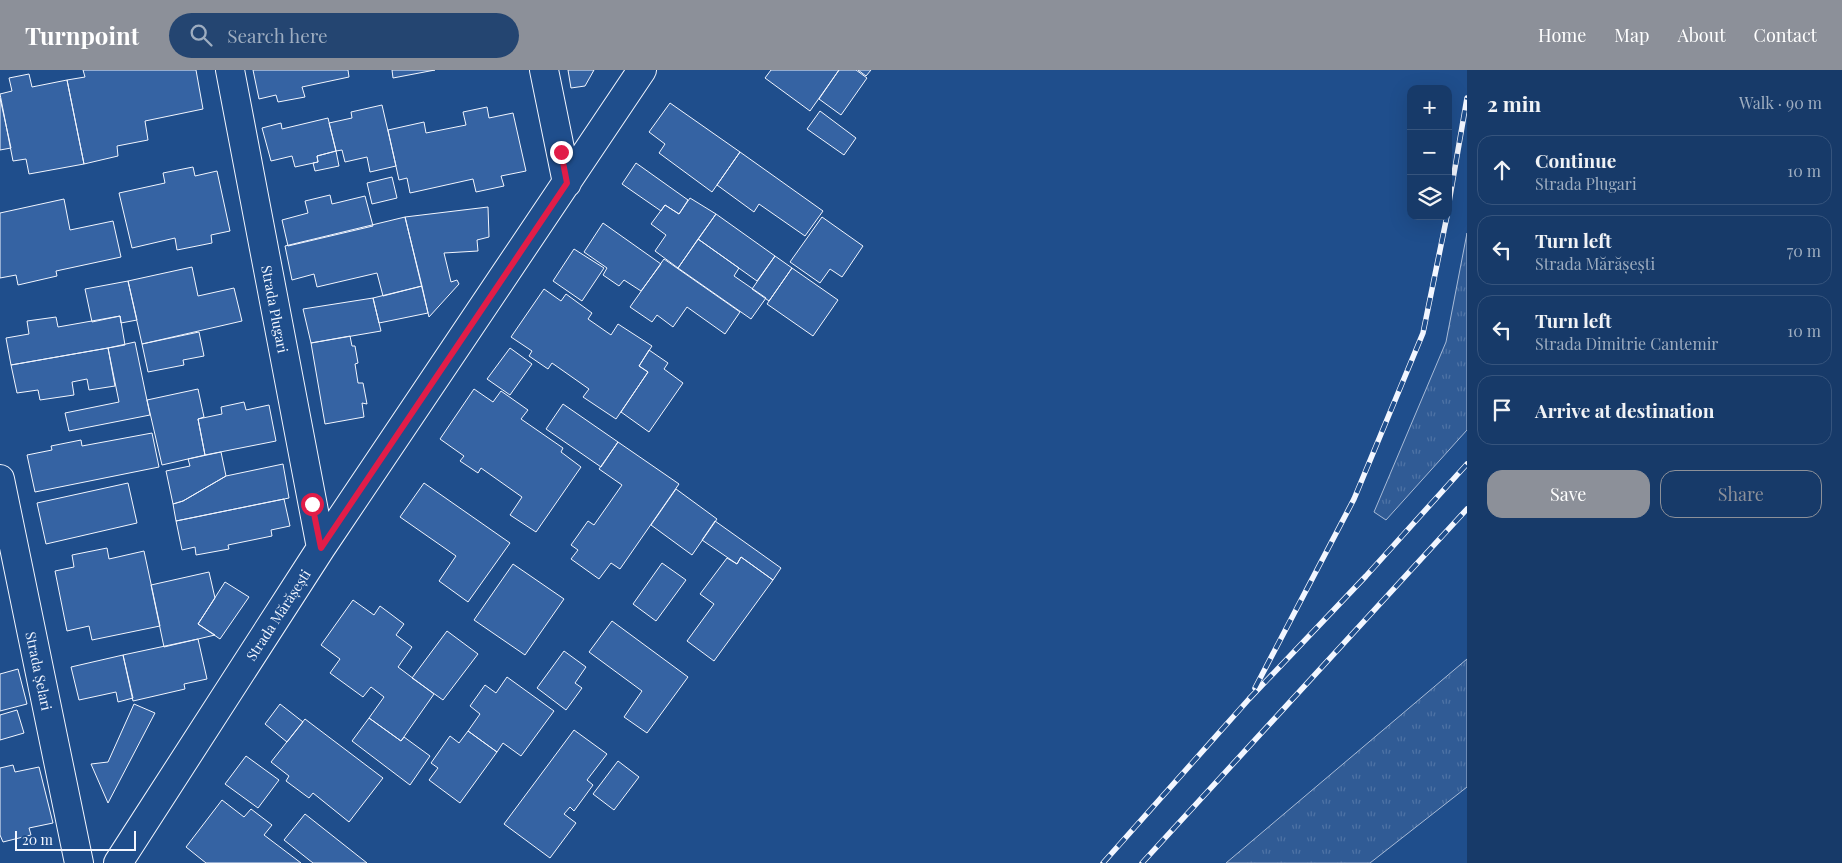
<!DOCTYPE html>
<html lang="en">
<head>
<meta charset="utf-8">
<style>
	body { margin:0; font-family:"Playfair Display",serif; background:#244571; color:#f1f3f6 }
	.controls { position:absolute; right:15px; top:15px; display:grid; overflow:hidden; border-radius:10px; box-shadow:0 5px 20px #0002 }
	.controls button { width:45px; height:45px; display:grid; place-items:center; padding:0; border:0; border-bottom:1px solid #36547d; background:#173a69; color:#f1f3f6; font:25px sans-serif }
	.scale { position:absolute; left:15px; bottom:12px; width:121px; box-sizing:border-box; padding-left:5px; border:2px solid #f2f6ff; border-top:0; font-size:14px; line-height:18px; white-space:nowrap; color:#f2f6ff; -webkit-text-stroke:4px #1f4e8c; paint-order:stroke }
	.stop { position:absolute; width:15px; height:15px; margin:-11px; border:4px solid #e11d48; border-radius:50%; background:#fff }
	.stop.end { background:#e11d48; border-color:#fff; box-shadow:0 1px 5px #0008 }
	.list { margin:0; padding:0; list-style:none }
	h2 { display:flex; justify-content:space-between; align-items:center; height:65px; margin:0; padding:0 20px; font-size:21px }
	h2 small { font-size:16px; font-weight:400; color:#9eadc0 }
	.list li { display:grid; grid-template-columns:32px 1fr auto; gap:15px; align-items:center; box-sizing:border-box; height:70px; margin:0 10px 10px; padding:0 10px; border:1px solid #36547d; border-radius:15px }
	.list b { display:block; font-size:19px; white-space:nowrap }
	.list p { margin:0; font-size:16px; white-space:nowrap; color:#9eadc0 }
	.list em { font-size:16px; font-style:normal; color:#9eadc0 }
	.actions { display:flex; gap:10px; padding:15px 20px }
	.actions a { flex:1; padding:11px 0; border:1px solid #8c9099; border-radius:15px; text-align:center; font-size:18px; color:#8c9099 }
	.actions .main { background:#8c9099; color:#fff }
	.icon { flex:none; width:28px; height:28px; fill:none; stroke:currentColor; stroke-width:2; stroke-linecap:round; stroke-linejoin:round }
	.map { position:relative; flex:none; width:1467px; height:793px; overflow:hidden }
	header { display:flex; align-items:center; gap:30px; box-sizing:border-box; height:70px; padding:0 25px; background:#8c9099; color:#fff }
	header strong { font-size:24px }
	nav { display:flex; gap:28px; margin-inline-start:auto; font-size:18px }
	.search { width:350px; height:45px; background:#244571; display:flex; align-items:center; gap:12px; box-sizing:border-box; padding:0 18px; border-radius:28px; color:#9eadc0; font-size:19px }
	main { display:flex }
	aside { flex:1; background:#173a69 }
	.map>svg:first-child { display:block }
	.grass { fill:url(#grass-tufts); stroke:#a8bbd7 }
	.building { fill:#3563a3; stroke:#f2f6ff }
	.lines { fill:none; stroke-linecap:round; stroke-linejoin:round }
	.street-casing { stroke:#f2f6ff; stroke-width:30 }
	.street { stroke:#1f4e8c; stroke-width:28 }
	.rail-casing { stroke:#f2f6ff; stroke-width:5.5 }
	.rail { stroke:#1f4e8c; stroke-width:4; stroke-dasharray:11; stroke-linecap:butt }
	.route { stroke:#e11d48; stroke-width:6 }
	.labels { text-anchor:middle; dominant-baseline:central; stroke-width:4; stroke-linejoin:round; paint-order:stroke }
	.street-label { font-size:14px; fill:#f2f6ff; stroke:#1f4e8c }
</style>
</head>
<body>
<header>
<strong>Turnpoint</strong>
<div class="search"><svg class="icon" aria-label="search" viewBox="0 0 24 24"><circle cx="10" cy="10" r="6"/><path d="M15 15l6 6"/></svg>Search here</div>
<nav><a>Home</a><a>Map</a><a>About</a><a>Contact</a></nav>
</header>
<main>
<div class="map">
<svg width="1467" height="793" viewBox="0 0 1467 793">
	<defs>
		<pattern id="grass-tufts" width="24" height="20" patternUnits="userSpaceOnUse" patternTransform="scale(1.25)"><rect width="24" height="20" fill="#305b95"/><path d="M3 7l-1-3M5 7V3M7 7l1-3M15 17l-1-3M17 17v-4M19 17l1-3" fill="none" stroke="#4e73a5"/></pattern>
	</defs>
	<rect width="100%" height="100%" fill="#1f4e8c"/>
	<path class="grass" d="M 1467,163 L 1467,360 L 1386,450 L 1374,442 L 1446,272 Z
		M 1467,589 L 1467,717 L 1370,793 L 1226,793 Z"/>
	<path class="building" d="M 83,0 L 196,0 L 203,39 L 145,51 L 148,70 L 117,76 L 118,86 L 84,94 L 67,10 L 85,7 Z
		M 253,0 L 348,0 L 349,7 L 302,17 L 305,27 L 278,32 L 276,25 L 259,29 Z
		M 392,0 L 435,0 L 393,8 Z
		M 568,0 L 594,0 L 585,16 L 571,18 Z
		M 771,0 L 839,0 L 810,41 L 765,8 Z
		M 839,0 L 856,0 L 867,8 L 841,45 L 819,29 Z
		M 858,0 L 871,0 L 866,6 Z
		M 29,4 L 32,17 L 67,10 L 84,94 L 29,104 L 26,89 L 13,91 L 0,24 L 12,21 L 9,8 Z
		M 0,28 L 11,78 L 0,80 Z
		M 670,33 L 740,82 L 712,122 L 659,83 L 665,74 L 649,62 Z
		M 382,35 L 396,96 L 370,102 L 367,87 L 345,92 L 342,80 L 336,81 L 329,53 L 352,48 L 351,42 Z
		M 487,37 L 489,48 L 513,43 L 526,101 L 501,106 L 504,116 L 476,122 L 473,109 L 410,123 L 407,108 L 399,110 L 388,60 L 424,52 L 426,63 L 466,55 L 463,42 Z
		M 820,41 L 856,68 L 844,85 L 807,59 Z
		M 328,48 L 336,81 L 317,86 L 318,92 L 295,97 L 292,86 L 271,91 L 262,58 L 281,53 L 282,59 Z
		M 336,81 L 339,96 L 315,101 L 313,93 L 318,92 L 317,86 Z
		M 740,82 L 823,141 L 805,166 L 759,134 L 754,142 L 717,115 Z
		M 636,93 L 688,130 L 679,144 L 665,135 L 661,141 L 622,114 Z
		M 193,97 L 195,106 L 217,101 L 230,161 L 211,165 L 212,173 L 177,180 L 175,168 L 132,178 L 119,123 L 165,113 L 163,103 Z
		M 392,107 L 397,128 L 372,134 L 367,113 Z
		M 330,125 L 332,134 L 365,126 L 373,156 L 288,176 L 282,150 L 308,143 L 305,131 Z
		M 690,128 L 716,144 L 678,198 L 655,181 L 666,165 L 651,154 L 665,135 L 679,144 Z
		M 64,129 L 70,160 L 113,151 L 121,187 L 56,201 L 57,206 L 18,215 L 16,205 L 0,208 L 0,143 Z
		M 488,137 L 489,167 L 477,170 L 478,181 L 444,183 L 451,212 L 457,210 L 459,214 L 429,247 L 405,147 Z
		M 716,144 L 775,186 L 757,211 L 698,169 Z
		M 405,147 L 422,216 L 383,226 L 377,203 L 317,217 L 314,204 L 292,210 L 285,176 Z
		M 822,147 L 863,176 L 842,207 L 830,199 L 820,213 L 790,192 Z
		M 603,153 L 661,194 L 641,221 L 624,210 L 619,216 L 603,205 L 607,198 L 584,182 Z
		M 698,169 L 739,198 L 734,206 L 766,228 L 751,249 L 678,198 Z
		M 574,179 L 604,198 L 582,231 L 553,211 Z
		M 775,186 L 792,198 L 769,231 L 752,219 Z
		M 664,189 L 740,242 L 725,264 L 687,237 L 673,257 L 657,245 L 652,252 L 630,237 Z
		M 192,197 L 198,226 L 234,218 L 242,251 L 142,274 L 128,211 Z
		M 792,198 L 838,230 L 813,266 L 767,234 Z
		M 128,211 L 137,250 L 121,253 L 120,246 L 92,252 L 85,219 Z
		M 422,216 L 428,243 L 379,253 L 373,228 Z
		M 544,219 L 561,231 L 566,224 L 592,243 L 588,249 L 611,265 L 618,254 L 652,276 L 639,296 L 648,302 L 616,349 L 583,327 L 589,319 L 552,293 L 548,299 L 529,286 L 532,281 L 511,267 Z
		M 373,228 L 381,261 L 311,273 L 303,239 Z
		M 120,246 L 125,275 L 11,295 L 6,268 L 29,264 L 27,251 L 56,247 L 58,257 Z
		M 199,262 L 204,286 L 183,290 L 184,295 L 148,302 L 142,274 Z
		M 350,266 L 352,276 L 355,276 L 358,293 L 355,294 L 358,313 L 363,313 L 367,334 L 362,333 L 364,347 L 325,354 L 311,273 Z
		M 135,272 L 150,345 L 69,361 L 65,343 L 119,332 L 108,278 Z
		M 108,278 L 115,316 L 89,320 L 87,309 L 72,312 L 74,325 L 40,330 L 38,320 L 17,323 L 11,295 Z
		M 510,278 L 532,294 L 510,325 L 487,309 Z
		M 649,280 L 668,293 L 664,299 L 683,313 L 649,362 L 621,342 L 648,302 L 639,296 Z
		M 198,319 L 204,347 L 198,349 L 205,385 L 162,395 L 147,330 Z
		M 474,319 L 493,332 L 501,321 L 528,340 L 521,349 L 563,378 L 561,382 L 581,397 L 536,462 L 510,445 L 522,427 L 481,398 L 478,403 L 460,391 L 464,386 L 440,369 Z
		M 244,332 L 246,340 L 269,335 L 276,371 L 205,385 L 198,349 L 222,344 L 221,337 Z
		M 563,334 L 618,372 L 601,397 L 546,359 Z
		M 152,363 L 159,397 L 35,422 L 27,385 L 52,380 L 51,376 L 81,370 L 82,376 Z
		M 618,372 L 679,414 L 620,499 L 611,493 L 599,509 L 571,489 L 578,480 L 571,475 L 588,451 L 594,455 L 622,415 L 599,399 Z
		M 221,382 L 226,406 L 183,431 L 173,434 L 166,401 L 190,396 L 188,389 Z
		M 283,394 L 289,428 L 176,451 L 173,434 L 183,431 L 226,406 Z
		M 128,413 L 137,453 L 46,474 L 37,433 Z
		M 424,413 L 510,473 L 468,532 L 439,511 L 456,486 L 400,447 Z
		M 676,419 L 717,449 L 692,485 L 651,455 Z
		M 284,429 L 290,456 L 271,460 L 272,466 L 228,475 L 229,479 L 196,485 L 195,477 L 182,480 L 176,451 Z
		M 715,451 L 781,498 L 773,510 L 741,487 L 737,494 L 702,470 Z
		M 107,478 L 109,489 L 144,481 L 160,556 L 92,570 L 89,556 L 67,561 L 55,501 L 74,497 L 72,485 Z
		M 741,487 L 773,510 L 714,591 L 687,571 L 714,534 L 700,524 L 727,488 L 737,494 Z
		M 662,493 L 686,510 L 656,551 L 633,534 Z
		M 513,494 L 564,529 L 525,585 L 474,550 Z
		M 209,502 L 215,528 L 198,554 L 215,565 L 164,577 L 151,515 Z
		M 225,512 L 249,527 L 220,569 L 198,554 Z
		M 353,530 L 374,545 L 380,536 L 404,554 L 396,565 L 412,577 L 398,597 L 434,624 L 401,671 L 369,648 L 384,627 L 371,617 L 363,627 L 330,603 L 340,589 L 321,575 Z
		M 612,551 L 688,607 L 647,663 L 624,647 L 642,621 L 589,582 Z
		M 447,561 L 478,584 L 443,630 L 412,608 Z
		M 198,569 L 207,609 L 184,614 L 185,619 L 133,631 L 123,585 Z
		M 564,581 L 586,597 L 575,613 L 582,618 L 566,640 L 537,618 Z
		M 123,585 L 133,628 L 118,632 L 116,622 L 79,630 L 71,597 Z
		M 18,599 L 27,634 L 0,641 L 0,604 Z
		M 507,607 L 554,641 L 521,686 L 503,673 L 497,682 L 468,661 L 480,644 L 470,636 L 485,615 L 496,623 Z
		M 134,634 L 155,643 L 108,733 L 91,694 L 108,692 Z
		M 280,634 L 303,652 L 287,672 L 265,654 Z
		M 17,640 L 24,663 L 0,670 L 0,645 Z
		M 369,648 L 401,671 L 404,667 L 430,686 L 410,715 L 352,671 Z
		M 305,649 L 383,708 L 349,752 L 313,723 L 309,728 L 286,711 L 289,706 L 271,692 Z
		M 574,660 L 607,684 L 587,710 L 593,715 L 574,741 L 570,737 L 564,744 L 576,753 L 550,788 L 504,754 Z
		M 468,661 L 497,682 L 460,733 L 429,710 L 438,698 L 431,693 L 450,666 L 459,673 Z
		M 246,686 L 279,710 L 258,738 L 225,714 Z
		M 618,691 L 639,707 L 614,740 L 593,724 Z
		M 13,695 L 15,702 L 39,697 L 53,753 L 29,758 L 31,765 L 3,772 L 0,765 L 0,698 Z
		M 222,730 L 244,747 L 251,739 L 272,755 L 264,765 L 301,793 L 206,793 L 186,777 Z
		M 305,744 L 367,793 L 313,793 L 284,770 Z"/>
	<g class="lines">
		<g class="street-casing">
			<path id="street" d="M 230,0 L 321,478
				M 544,0 L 567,113
				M 0,409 L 79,793
				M 118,793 L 321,478 L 642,0"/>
		</g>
		<use href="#street" class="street"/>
		<g class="rail-casing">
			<path id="rail" d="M 1448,138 L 1467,28
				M 1255,618 L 1354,429 L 1423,263 L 1447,146
				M 1103,793 L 1249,629 L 1366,506 L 1467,394
				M 1142,793 L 1467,439"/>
		</g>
		<use href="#rail" class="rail"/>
	</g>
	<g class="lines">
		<path class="route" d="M 312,434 L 321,478 L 567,113 L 561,82"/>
	</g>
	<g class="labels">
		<g class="street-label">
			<text transform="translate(275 239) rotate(79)">Strada Plugari</text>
			<text transform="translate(278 545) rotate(-57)">Strada Mărășești</text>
			<text transform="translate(39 601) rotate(78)">Strada Șelari</text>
		</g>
	</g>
</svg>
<div class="controls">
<button>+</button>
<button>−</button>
<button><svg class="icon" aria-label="layers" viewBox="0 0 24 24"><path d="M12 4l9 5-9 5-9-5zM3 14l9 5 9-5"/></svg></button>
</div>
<div class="scale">20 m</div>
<div class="stop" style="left:312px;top:434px"></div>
<div class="stop end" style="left:561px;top:82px"></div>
</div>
<aside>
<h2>2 min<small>Walk · 90 m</small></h2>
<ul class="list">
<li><svg class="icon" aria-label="ahead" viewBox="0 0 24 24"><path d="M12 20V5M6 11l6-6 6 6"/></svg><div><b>Continue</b><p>Strada Plugari</p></div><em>10 m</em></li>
<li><svg class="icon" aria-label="left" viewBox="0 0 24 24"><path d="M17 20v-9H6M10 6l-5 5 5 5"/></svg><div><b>Turn left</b><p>Strada Mărășești</p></div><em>70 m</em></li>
<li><svg class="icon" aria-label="left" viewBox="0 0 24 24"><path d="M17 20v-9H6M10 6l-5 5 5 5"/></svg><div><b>Turn left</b><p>Strada Dimitrie Cantemir</p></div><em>10 m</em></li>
<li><svg class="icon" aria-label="arrive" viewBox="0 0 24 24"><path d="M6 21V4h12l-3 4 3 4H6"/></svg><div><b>Arrive at destination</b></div></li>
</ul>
<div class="actions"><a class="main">Save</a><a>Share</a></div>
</aside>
</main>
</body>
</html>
